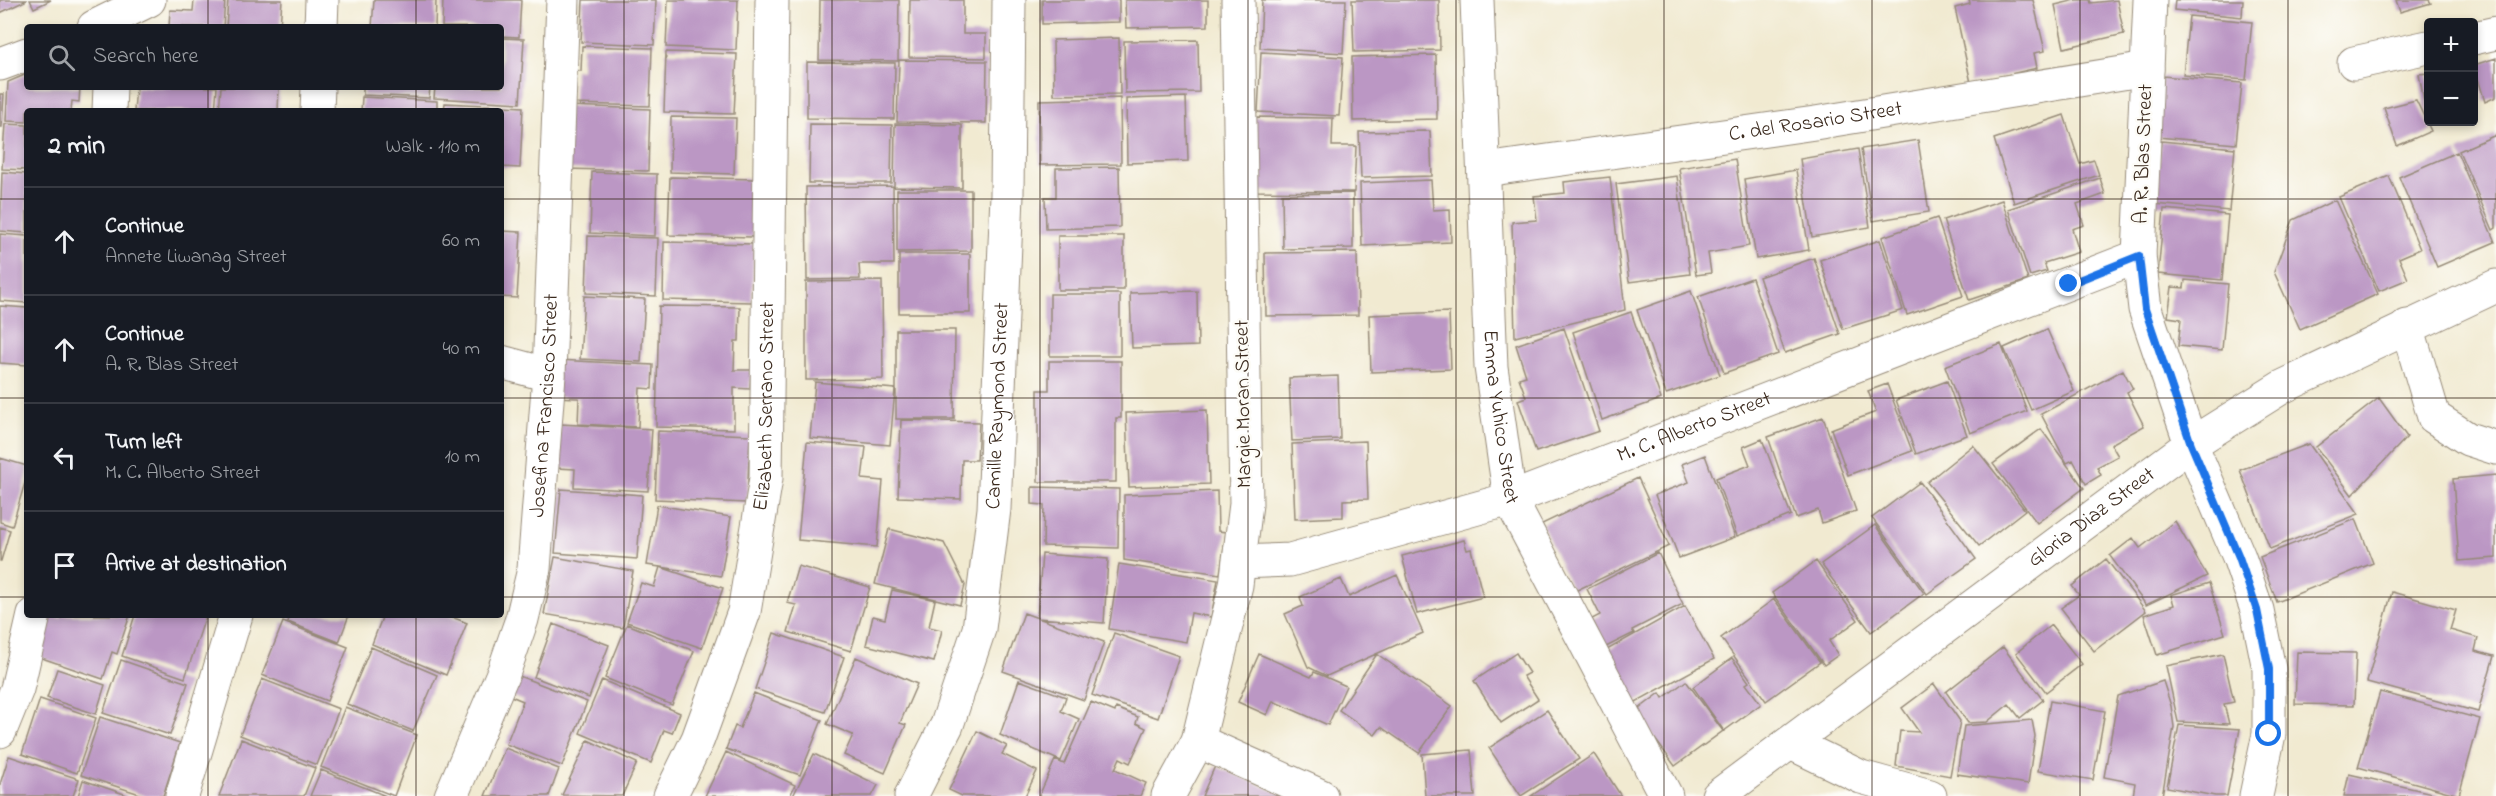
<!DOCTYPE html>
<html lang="en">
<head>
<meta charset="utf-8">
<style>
	body { margin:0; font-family:"Indie Flower",sans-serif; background:#242831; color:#f1f3f6 }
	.controls { position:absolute; right:18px; top:18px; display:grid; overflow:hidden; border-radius:6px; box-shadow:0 3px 9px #0003 }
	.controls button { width:54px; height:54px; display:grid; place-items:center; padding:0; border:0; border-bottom:2px solid #363941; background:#171b24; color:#f1f3f6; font:30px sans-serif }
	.stop { position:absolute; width:18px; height:18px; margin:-14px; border:4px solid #1a73e8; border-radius:50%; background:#fff }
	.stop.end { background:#1a73e8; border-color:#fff; box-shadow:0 2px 6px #0008 }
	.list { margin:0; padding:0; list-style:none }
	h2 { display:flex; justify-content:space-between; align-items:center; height:78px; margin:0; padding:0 24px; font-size:26px }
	h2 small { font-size:20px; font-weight:400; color:#9ea1a6 }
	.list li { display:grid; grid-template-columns:39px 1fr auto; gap:18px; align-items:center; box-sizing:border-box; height:108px; padding:0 24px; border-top:2px solid #363941 }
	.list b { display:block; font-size:22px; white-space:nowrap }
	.list p { margin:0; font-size:20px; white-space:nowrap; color:#9ea1a6 }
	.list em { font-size:20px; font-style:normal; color:#9ea1a6 }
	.icon { flex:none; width:33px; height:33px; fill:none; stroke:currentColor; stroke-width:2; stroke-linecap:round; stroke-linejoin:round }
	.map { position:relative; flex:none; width:2496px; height:796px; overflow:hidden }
	.search { position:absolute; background:#171b24; box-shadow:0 3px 9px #0003; left:24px; top:24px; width:480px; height:66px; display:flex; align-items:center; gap:15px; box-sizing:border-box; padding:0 21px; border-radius:6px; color:#9ea1a6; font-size:22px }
	.panel { position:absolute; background:#171b24; box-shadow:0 3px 9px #0003; left:24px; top:108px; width:480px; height:510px; border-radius:6px }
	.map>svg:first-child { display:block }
	.building { fill:#bb97c4 }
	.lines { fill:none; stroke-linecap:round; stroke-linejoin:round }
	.minor-casing { stroke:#968a78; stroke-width:35 }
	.minor { stroke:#fff; stroke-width:33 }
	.route { stroke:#1a73e8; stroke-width:8 }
	.grid { fill:none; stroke:#3b2a1e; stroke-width:1.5; stroke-opacity:0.55 }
	.labels { text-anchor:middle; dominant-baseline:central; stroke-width:5; stroke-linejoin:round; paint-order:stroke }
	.street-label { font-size:21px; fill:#3b2a1e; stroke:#fdfcf7 }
</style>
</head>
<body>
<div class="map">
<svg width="2496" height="796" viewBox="0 0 2496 796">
	<rect width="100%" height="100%" fill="#fdfcf7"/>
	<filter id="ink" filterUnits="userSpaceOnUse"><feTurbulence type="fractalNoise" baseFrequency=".0167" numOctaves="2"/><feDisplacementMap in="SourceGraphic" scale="12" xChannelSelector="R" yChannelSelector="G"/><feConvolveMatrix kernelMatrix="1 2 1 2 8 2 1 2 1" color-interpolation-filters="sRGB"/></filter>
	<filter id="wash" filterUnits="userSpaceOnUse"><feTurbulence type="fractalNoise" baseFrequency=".008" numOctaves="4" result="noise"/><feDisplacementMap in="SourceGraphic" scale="24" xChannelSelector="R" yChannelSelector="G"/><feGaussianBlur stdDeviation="1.35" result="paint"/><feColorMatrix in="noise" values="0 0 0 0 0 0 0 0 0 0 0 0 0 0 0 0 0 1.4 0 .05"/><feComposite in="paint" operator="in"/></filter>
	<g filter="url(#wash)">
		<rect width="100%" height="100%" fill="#f1ead1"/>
		<g id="blocks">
			<path class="building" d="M 0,0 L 27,0 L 0,13 Z
				M 30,0 L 51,0 L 34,8 Z
				M 194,0 L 225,1 L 223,27 L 169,27 L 170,10 L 193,11 Z
				M 228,0 L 282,0 L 280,27 L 226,27 Z
				M 374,0 L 436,0 L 435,27 L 372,27 Z
				M 443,0 L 521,0 L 519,37 L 501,36 L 501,27 L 442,27 Z
				M 583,0 L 656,0 L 654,45 L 581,42 Z
				M 668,0 L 738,0 L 736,50 L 666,47 Z
				M 820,0 L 899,0 L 898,61 L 819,60 Z
				M 910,0 L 963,0 L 963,34 L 986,34 L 986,58 L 909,57 Z
				M 1042,0 L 1119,0 L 1119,22 L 1042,24 Z
				M 1125,0 L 1208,0 L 1208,26 L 1126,28 Z
				M 1262,0 L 1346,0 L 1343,53 L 1260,48 Z
				M 1352,0 L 1439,0 L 1440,50 L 1354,52 Z
				M 1969,0 L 2033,0 L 2045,51 L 2034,53 L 2037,68 L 1971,83 L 1955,8 L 1970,4 Z
				M 2076,0 L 2090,0 L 2091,3 L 2117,0 L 2124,34 L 2064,48 L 2055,5 Z
				M 2175,0 L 2243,0 L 2242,17 L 2174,10 Z
				M 2396,0 L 2429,0 L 2431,3 L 2400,12 Z
				M 2189,16 L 2252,22 L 2246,80 L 2183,75 Z
				M 501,38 L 524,39 L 520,103 L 434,98 L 435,87 L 501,87 Z
				M 1119,38 L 1120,94 L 1054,95 L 1053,40 Z
				M 1198,40 L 1199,92 L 1125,93 L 1124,41 Z
				M 582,46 L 652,48 L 650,106 L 574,104 L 575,70 L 581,71 Z
				M 666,52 L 737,54 L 734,114 L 664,112 Z
				M 1261,52 L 1343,57 L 1339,116 L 1258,112 Z
				M 1436,55 L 1437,119 L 1353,121 L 1352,57 Z
				M 2496,58 L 2496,97 L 2485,102 L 2474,65 Z
				M 899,60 L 987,61 L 986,123 L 897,122 Z
				M 807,62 L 895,63 L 894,119 L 807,118 Z
				M 2428,73 L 2428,119 L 2427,119 L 2419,74 Z
				M 27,74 L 27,87 L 80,87 L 79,102 L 72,101 L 71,111 L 27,111 L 27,122 L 6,121 L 8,82 Z
				M 2162,76 L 2242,83 L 2236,144 L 2157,137 Z
				M 136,87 L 217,87 L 215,111 L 134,111 Z
				M 221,87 L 279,87 L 278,111 L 219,111 Z
				M 363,87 L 430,87 L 429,98 L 363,95 Z
				M 0,94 L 4,94 L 2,127 L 0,127 Z
				M 362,97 L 437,101 L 437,111 L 361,111 Z
				M 1186,97 L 1188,161 L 1127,163 L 1126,99 Z
				M 1120,98 L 1121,164 L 1040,165 L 1039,100 Z
				M 2416,100 L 2431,131 L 2397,146 L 2384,108 Z
				M 445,103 L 523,107 L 520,168 L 501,167 L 501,111 L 444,111 Z
				M 568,106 L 650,109 L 648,171 L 566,169 Z
				M 2064,115 L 2080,164 L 2094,160 L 2099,175 L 2014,203 L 1994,139 Z
				M 671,117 L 736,118 L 734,174 L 670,172 Z
				M 1250,117 L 1333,118 L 1332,146 L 1356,146 L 1354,192 L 1249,191 Z
				M 5,124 L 27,125 L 27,170 L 2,169 Z
				M 810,124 L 892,125 L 891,183 L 809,183 Z
				M 895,124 L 962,125 L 962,188 L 894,187 Z
				M 1430,131 L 1432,176 L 1361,178 L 1359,132 Z
				M 2496,135 L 2496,228 L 2493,230 L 2459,151 Z
				M 1918,140 L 1929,212 L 1873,221 L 1861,149 Z
				M 2161,141 L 2235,148 L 2229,211 L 2155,204 Z
				M 1858,149 L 1870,227 L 1812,237 L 1800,159 Z
				M 2457,152 L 2495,242 L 2437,267 L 2399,177 Z
				M 1735,159 L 1749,246 L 1708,253 L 1711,273 L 1696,275 L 1679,168 Z
				M 1119,167 L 1120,227 L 1046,229 L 1045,197 L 1056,197 L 1056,168 Z
				M 1796,170 L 1809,250 L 1756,259 L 1744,179 Z
				M 2,172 L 27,174 L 27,233 L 0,231 Z
				M 592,172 L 657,174 L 655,236 L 590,233 Z
				M 1677,176 L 1690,274 L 1629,282 L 1616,184 Z
				M 2389,176 L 2420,249 L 2399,258 L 2408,279 L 2379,291 L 2339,197 Z
				M 670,177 L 755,179 L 753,237 L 668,235 Z
				M 1610,177 L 1625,310 L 1515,337 L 1512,222 L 1537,220 L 1534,196 L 1565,193 L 1564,182 Z
				M 2100,178 L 2105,194 L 2077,204 L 2084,225 L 2072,229 L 2079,252 L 2044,263 L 2047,271 L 2030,276 L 2008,209 Z
				M 1431,180 L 1433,210 L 1450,209 L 1451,242 L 1362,246 L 1360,183 Z
				M 893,186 L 894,264 L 859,264 L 860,279 L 807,280 L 806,187 Z
				M 897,190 L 971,190 L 971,251 L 897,252 Z
				M 1353,193 L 1353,248 L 1283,249 L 1282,194 Z
				M 2002,200 L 2028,280 L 1969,300 L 1943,220 Z
				M 2335,200 L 2378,294 L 2300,329 L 2274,272 L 2293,220 Z
				M 2164,209 L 2228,215 L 2222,280 L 2158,274 Z
				M 1937,218 L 1963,296 L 1907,315 L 1882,237 Z
				M 501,231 L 521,232 L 517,298 L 501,297 Z
				M 0,234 L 27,236 L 27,303 L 0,301 Z
				M 588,236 L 658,238 L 656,296 L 586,293 Z
				M 1058,236 L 1124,236 L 1124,290 L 1058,290 Z
				M 1880,240 L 1903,310 L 1843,329 L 1820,260 Z
				M 664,242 L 754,244 L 752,302 L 663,300 Z
				M 1357,252 L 1358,315 L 1266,316 L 1265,253 Z
				M 899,254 L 970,254 L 970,313 L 899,313 Z
				M 1814,258 L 1840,334 L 1785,353 L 1759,277 Z
				M 1752,278 L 1778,354 L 1724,373 L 1698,297 Z
				M 2185,280 L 2228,284 L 2222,350 L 2178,346 L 2181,319 L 2168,317 L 2172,287 L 2184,288 Z
				M 882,281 L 883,379 L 806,380 L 806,282 Z
				M 1197,291 L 1198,346 L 1132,348 L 1130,293 Z
				M 1691,291 L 1720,375 L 1666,394 L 1637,310 Z
				M 1050,294 L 1120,294 L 1120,356 L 1050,356 Z
				M 584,296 L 645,299 L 641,362 L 580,359 Z
				M 0,306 L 27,308 L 27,365 L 0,363 Z
				M 659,306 L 740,307 L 739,341 L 735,341 L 734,370 L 751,370 L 750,389 L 734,388 L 734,429 L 656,427 Z
				M 1449,312 L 1451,369 L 1371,372 L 1369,315 Z
				M 1631,312 L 1661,399 L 1602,420 L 1573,332 Z
				M 1564,328 L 1599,431 L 1536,452 L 1518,400 L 1526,397 L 1519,378 L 1526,376 L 1516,345 Z
				M 2047,329 L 2074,391 L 2031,410 L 2004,348 Z
				M 896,330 L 955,330 L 954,419 L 896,419 Z
				M 2001,344 L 2027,411 L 1970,433 L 1945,366 Z
				M 557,360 L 653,365 L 652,389 L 640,388 L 638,427 L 578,424 L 579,398 L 555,397 Z
				M 1049,361 L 1121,361 L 1121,418 L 1116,418 L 1116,482 L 1038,482 L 1038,390 L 1049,390 Z
				M 2123,370 L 2133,389 L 2127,392 L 2144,426 L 2111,444 L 2118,456 L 2097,467 L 2101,475 L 2086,484 L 2073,460 L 2067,463 L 2041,414 Z
				M 1338,376 L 1340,439 L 1292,441 L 1289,378 Z
				M 1947,381 L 1967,435 L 1916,454 L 1896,400 Z
				M 815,382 L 895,389 L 890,445 L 810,438 Z
				M 1887,384 L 1912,451 L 1848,475 L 1831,429 L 1876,412 L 1868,391 Z
				M 2379,398 L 2407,437 L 2352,495 L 2316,447 Z
				M 1207,410 L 1209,484 L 1129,487 L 1126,413 Z
				M 1823,417 L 1856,511 L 1822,523 L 1818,510 L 1796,518 L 1768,437 Z
				M 901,420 L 979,422 L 977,460 L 962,460 L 961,499 L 898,497 Z
				M 560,424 L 652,429 L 648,491 L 574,487 L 575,469 L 557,468 Z
				M 2041,429 L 2084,488 L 2037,523 L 1993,464 Z
				M 658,431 L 750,435 L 747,503 L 655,499 Z
				M 1762,439 L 1791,515 L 1737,536 L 1716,478 L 1750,465 L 1743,447 Z
				M 1366,441 L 1368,499 L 1343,500 L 1343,517 L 1295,519 L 1292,444 Z
				M 807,442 L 866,447 L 862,479 L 883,481 L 877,547 L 798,540 Z
				M 2309,444 L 2359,514 L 2270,549 L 2240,470 Z
				M 1973,445 L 2025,510 L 1979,546 L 1927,482 Z
				M 1705,455 L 1735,537 L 1679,558 L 1655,495 L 1689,482 L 1682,464 Z
				M 0,458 L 27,466 L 27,476 L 12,526 L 0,522 Z
				M 2496,475 L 2496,558 L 2459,561 L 2453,479 Z
				M 1638,478 L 1669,546 L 1573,592 L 1542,524 Z
				M 1920,482 L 1976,559 L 1927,594 L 1872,518 Z
				M 1032,487 L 1119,489 L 1118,548 L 1043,546 L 1044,505 L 1032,504 Z
				M 561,489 L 642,495 L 637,559 L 555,553 Z
				M 1217,491 L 1218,531 L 1226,532 L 1220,574 L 1124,560 L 1124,495 Z
				M 657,505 L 731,517 L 721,576 L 647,565 Z
				M 2356,519 L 2373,563 L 2277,602 L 2260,557 Z
				M 2175,521 L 2207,576 L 2146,605 L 2110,556 L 2133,538 L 2140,548 Z
				M 1875,525 L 1924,593 L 1871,632 L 1821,564 Z
				M 0,527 L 10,530 L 1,561 L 0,561 Z
				M 889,529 L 944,543 L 965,585 L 960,605 L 875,584 Z
				M 1464,540 L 1467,550 L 1471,549 L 1483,597 L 1417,614 L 1402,556 Z
				M 1658,553 L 1683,604 L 1632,630 L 1634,633 L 1606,647 L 1592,619 L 1600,615 L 1587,589 Z
				M 1042,554 L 1108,559 L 1104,623 L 1037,618 Z
				M 555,557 L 633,571 L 623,628 L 544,614 Z
				M 2106,559 L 2146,611 L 2094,651 L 2061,608 L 2079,595 L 2072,586 Z
				M 1816,561 L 1858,620 L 1829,641 L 1838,655 L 1824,665 L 1772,593 Z
				M 1119,564 L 1218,580 L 1211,617 L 1191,613 L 1186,642 L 1109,629 Z
				M 798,566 L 870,587 L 851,651 L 788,632 L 796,605 L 787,603 Z
				M 660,567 L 723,588 L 702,648 L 627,622 L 641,583 L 654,587 Z
				M 1397,575 L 1423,633 L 1327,676 L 1308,667 L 1285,614 L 1303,606 L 1300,597 L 1341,579 L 1349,597 Z
				M 2209,583 L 2225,634 L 2157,655 L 2144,615 L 2174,605 L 2171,595 Z
				M 892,590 L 935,600 L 929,627 L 942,630 L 934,662 L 866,645 L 873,616 L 885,619 Z
				M 2392,592 L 2456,610 L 2450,630 L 2478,638 L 2475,651 L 2494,656 L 2478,712 L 2367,682 Z
				M 1774,599 L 1820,662 L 1766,701 L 1721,638 Z
				M 1685,606 L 1714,659 L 1634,703 L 1605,651 Z
				M 1024,613 L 1104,642 L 1084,700 L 1003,671 Z
				M 50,615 L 61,618 L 62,615 L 130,615 L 117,654 L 112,652 L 103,679 L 36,656 Z
				M 135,615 L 206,615 L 185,678 L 122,656 Z
				M 290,615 L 349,615 L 339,642 L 288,622 Z
				M 383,615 L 447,615 L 467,623 L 446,675 L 372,644 Z
				M 283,622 L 348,647 L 327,701 L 262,675 Z
				M 553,624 L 609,645 L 589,698 L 534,677 Z
				M 627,624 L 694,651 L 672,705 L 605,678 Z
				M 2051,625 L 2082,664 L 2046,692 L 2016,653 Z
				M 774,633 L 844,657 L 825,712 L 755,689 Z
				M 1114,633 L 1179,656 L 1158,718 L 1092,695 Z
				M 371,647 L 437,675 L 413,731 L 347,704 Z
				M 2003,647 L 2043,700 L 2020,718 L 2009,704 L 1987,722 L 1968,723 L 1946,692 Z
				M 2297,652 L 2356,653 L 2354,705 L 2295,704 Z
				M 1516,653 L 1529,673 L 1523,676 L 1538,699 L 1501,723 L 1474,681 Z
				M 1259,654 L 1311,677 L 1314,672 L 1346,686 L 1328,725 L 1273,701 L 1267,715 L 1238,702 Z
				M 1377,654 L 1452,706 L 1419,753 L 1381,727 L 1375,735 L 1339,710 Z
				M 2223,654 L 2234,702 L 2224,704 L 2229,724 L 2178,722 L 2166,666 Z
				M 856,657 L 917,684 L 900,723 L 906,725 L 885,773 L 844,755 L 853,735 L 827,724 Z
				M 1732,658 L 1749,682 L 1746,684 L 1761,704 L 1724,731 L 1693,687 Z
				M 121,660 L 188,683 L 170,735 L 103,713 Z
				M 57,669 L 105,685 L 96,714 L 47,698 Z
				M 519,676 L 587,702 L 562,766 L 506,744 L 523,701 L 511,696 Z
				M 262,679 L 339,709 L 317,765 L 240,735 Z
				M 602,680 L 680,713 L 672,733 L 664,730 L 651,763 L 580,733 Z
				M 1019,680 L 1066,697 L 1061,711 L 1079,719 L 1061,761 L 1000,735 Z
				M 1686,681 L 1723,731 L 1675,766 L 1635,712 L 1660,693 L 1663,698 Z
				M 2163,681 L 2171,706 L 2174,727 L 2162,796 L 2133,796 L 2135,783 L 2104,777 L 2118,696 Z
				M 1934,684 L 1960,721 L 1950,776 L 1896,766 L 1900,731 L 1919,732 L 1902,708 Z
				M 2380,692 L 2480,719 L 2459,795 L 2358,767 Z
				M 754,693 L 822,720 L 800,775 L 726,749 L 735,726 L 740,728 Z
				M 40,699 L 96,718 L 77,773 L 22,754 Z
				M 2050,701 L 2105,711 L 2093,780 L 2038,771 Z
				M 1091,702 L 1115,712 L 1116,708 L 1138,717 L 1136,723 L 1146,728 L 1130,763 L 1120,758 L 1115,769 L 1146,783 L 1140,796 L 1039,796 L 1055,760 L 1064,764 Z
				M 345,707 L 417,735 L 394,796 L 321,767 Z
				M 1547,710 L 1579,759 L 1521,796 L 1489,748 Z
				M 100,717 L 180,743 L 163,796 L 146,796 L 81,775 Z
				M 2032,720 L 2035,736 L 2028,784 L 1957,774 L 1964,726 Z
				M 2179,725 L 2240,729 L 2227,796 L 2215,796 L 2167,787 Z
				M 977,731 L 1007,746 L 1002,754 L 1037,771 L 1025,796 L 962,796 L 949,790 Z
				M 241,739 L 315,768 L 304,796 L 219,796 Z
				M 588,740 L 637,763 L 622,796 L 562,795 Z
				M 505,748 L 559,769 L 549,796 L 485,796 Z
				M 1471,750 L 1475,796 L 1425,796 L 1422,754 Z
				M 726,752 L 795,785 L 790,796 L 705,796 Z
				M 814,754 L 878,785 L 872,796 L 793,796 Z
				M 1594,754 L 1621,796 L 1531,796 Z
				M 9,756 L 79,779 L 73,796 L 0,796 L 0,784 Z
				M 1215,766 L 1286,796 L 1202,796 Z
				M 321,770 L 386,796 L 310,796 Z
				M 2349,774 L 2441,795 L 2441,796 L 2344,796 Z
				M 83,780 L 130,796 L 78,796 Z"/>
		</g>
	</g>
	<g filter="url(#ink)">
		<use href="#blocks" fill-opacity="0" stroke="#968a78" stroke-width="1.5"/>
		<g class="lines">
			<g class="minor-casing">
				<g id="minor">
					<path id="s1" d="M 1477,0 L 1491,367 L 1510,499 L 1666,796"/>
					<path d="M 2150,0 L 2139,256 L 2145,309 L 2191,444 L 2239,557 L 2257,610 L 2269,669 L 2269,734 L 2256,796"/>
					<path d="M 94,27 L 149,0"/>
					<path d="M 321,27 L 322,0"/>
					<path d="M 2474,38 L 2496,33"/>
					<path d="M 2354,63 L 2428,47"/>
					<path d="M 0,64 L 27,54"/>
					<path d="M 109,111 L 110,87"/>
					<path d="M 317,111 L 318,87"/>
					<path id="s2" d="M 1485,170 L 1815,123 L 2147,69"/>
					<path d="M 2407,326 L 2434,417 L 2468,439 L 2496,448"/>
					<path d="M 501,362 L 549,375"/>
					<path id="s3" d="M 1239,562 L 1290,560 L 1510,499 L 2139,256"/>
					<path d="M 0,731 L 17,689 L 34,615"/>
					<path d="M 1198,741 L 1321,796"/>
					<path d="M 1791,743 L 1861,777 L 1930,796"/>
					<path d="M 182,796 L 236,615"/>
					<path id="s4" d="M 451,796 L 504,671 L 522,619 L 534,569 L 549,375 L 563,0"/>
					<path id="s5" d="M 670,796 L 698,739 L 744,612 L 766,478 L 772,0"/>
					<path id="s6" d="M 911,796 L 947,725 L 979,629 L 994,509 L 1007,195 L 1009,0"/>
					<path d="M 1168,796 L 1198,741 L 1236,585 L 1246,504 L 1238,0"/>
					<path id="s7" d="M 1718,796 L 2191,444 L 2282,387 L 2496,286"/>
				</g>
			</g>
			<use href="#minor" class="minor"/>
		</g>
	</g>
	<g class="lines" filter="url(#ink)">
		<path class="route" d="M 2069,284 L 2139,256 L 2145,309 L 2191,444 L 2239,557 L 2257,610 L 2269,669 L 2269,734"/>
	</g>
	<path class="grid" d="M 208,0 L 208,27M 416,0 L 416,27M 624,0 L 624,796M 832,0 L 832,796M 1040,0 L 1040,796M 1248,0 L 1248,796M 1456,0 L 1456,796M 1664,0 L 1664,796M 1872,0 L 1872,796M 2080,0 L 2080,796M 2288,0 L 2288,796M 208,87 L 208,111M 416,87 L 416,111M 0,199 L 27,199M 501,199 L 2496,199M 0,398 L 27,398M 501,398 L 2496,398M 0,597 L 27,597M 501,597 L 2496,597M 208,615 L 208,796M 416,615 L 416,796"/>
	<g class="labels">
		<g class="street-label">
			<text stroke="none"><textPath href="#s2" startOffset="334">C. del Rosario Street</textPath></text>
			<text transform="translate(2144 154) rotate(-88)">A. R. Blas Street</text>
			<text transform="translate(1244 404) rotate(-91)">Margie Moran Street</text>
			<text stroke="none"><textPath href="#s4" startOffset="406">Josefina Francisco Street</textPath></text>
			<text stroke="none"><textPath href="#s6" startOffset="405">Camille Raymond Street</textPath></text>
			<text stroke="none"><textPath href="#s5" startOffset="406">Elizabeth Serrano Street</textPath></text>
			<text stroke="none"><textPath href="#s1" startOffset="418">Emma Yuhico Street</textPath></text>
			<text stroke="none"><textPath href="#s3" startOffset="477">M. C. Alberto Street</textPath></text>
			<text stroke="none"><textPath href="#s7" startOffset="466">Gloria Diaz Street</textPath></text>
		</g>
	</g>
</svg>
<div class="controls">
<button>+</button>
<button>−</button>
</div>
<div class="stop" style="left:2269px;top:734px"></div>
<div class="stop end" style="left:2069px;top:284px"></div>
<div class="search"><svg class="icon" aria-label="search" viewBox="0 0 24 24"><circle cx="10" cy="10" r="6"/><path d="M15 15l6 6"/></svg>Search here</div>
<section class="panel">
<h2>2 min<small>Walk · 110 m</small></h2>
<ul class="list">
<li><svg class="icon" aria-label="ahead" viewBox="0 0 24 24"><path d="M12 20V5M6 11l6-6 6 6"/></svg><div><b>Continue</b><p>Annete Liwanag Street</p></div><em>60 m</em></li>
<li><svg class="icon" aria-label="ahead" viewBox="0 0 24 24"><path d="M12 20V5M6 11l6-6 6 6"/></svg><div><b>Continue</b><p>A. R. Blas Street</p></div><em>40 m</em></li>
<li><svg class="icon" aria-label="left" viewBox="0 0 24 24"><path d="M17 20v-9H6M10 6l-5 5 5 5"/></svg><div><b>Turn left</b><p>M. C. Alberto Street</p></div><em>10 m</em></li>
<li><svg class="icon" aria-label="arrive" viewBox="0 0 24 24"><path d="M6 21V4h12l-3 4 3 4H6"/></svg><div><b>Arrive at destination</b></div></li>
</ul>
</section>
</div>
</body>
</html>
